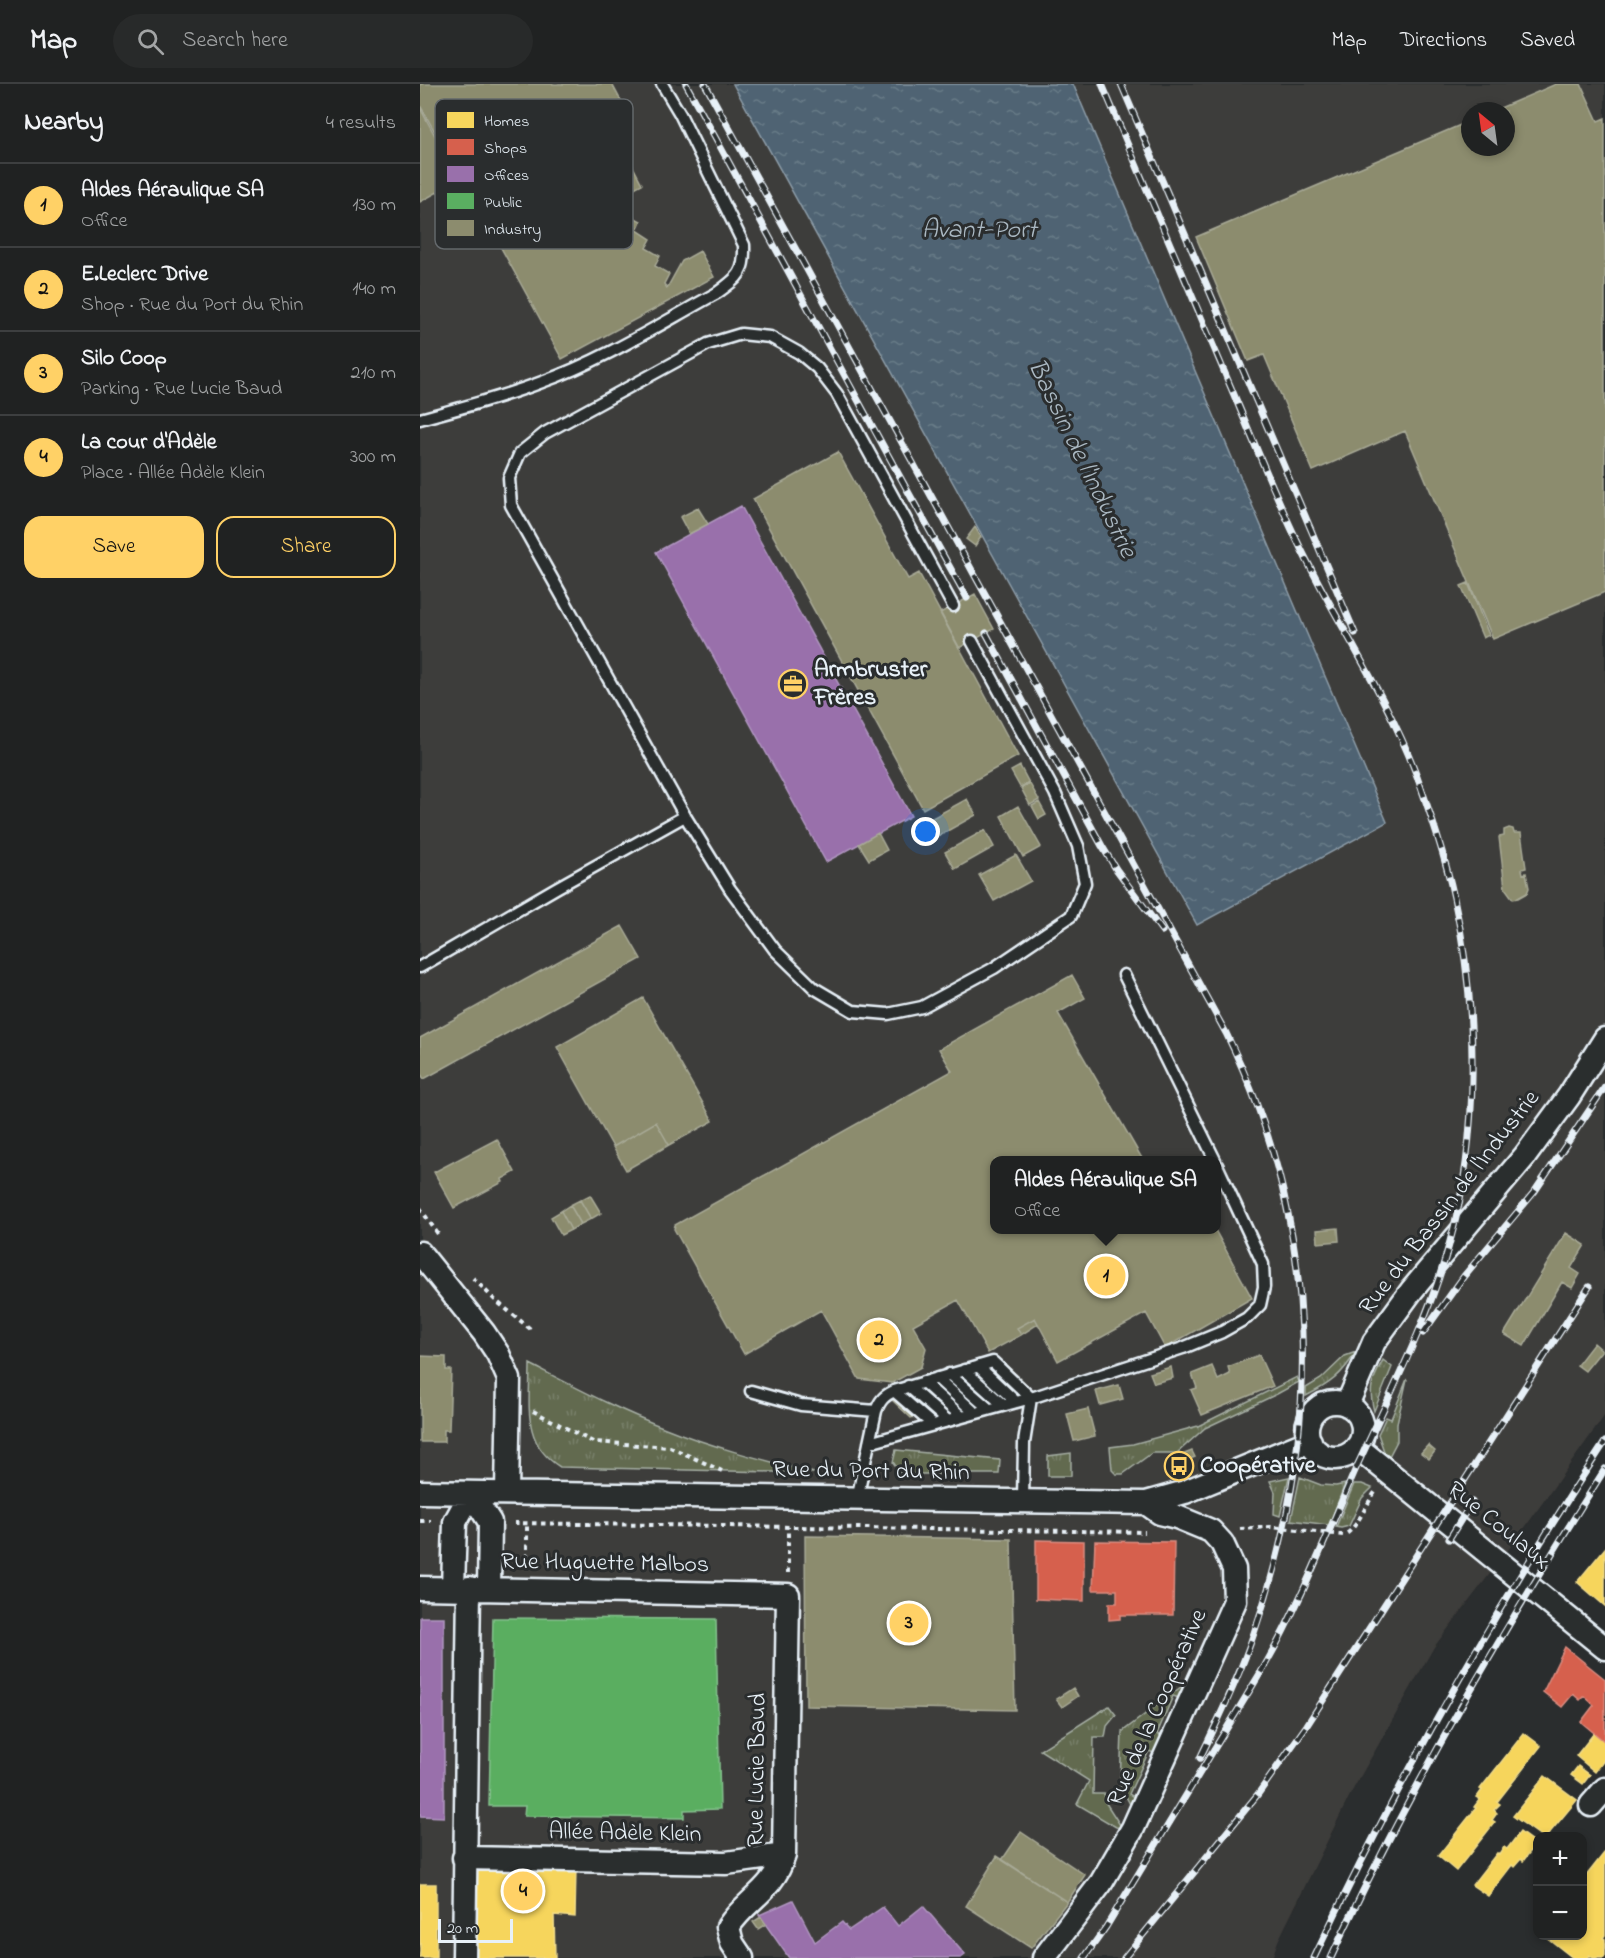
<!DOCTYPE html>
<html lang="en">
<head>
<meta charset="utf-8">
<style>
	body { margin:0; font-family:"Indie Flower",sans-serif; background:#282a2a; color:#f1f3f6 }
	.controls { position:absolute; right:18px; bottom:18px; display:grid; overflow:hidden; border-radius:12px; box-shadow:0 3px 9px #0003 }
	.controls button { width:54px; height:54px; display:grid; place-items:center; padding:0; border:0; border-bottom:2px solid #3d3f40; background:#202222; color:#f1f3f6; font:30px sans-serif }
	.compass { position:absolute; left:1041px; top:18px; width:54px; height:54px; border-radius:50%; background:#202222; box-shadow:0 3px 9px #0003; rotate:331deg }
	.scale { position:absolute; left:18px; bottom:15px; width:75px; box-sizing:border-box; padding-left:6px; border:3px solid #e8f1f8; border-top:0; font-size:16px; line-height:21px; white-space:nowrap; color:#e8f1f8; -webkit-text-stroke:4px #2a2d2e; paint-order:stroke }
	.you { position:absolute; left:506px; top:748px; width:21px; height:21px; margin:-15px; border:4px solid #fff; border-radius:50%; background:#1a73e8; box-shadow:0 0 0 9px #1a73e833 }
	.badge { display:grid; place-items:center; width:39px; height:39px; border-radius:50%; background:#ffd166; color:#111; font-size:20px; font-weight:700 }
	.pin { position:absolute; translate:-50% -50%; border:3px solid #fff; box-shadow:0 2px 6px #0006 }
	.popup { position:absolute; left:570px; top:1072px; width:231px; height:78px; box-sizing:border-box; display:grid; place-content:center; border-radius:12px; background:#202222; filter:drop-shadow(0 2px 4px #0005); font-size:20px; white-space:nowrap; color:#a2a4a5 }
	.popup b { font-size:22px; color:#f1f3f6 }
	.popup::after { content:''; position:absolute; left:50%; top:100%; margin-left:-12px; border:12px solid transparent; border-top-color:#202222 }
	.list { margin:0; padding:0; list-style:none }
	h2 { display:flex; justify-content:space-between; align-items:center; height:78px; margin:0; padding:0 24px; font-size:26px }
	h2 small { font-size:20px; font-weight:400; color:#a2a4a5 }
	.list li { display:grid; grid-template-columns:39px 1fr auto; gap:18px; align-items:center; box-sizing:border-box; height:84px; padding:0 24px; border-top:2px solid #3d3f40 }
	.list b { display:block; font-size:22px; white-space:nowrap }
	.list p { margin:0; font-size:20px; white-space:nowrap; color:#a2a4a5 }
	.list em { font-size:20px; font-style:normal; color:#a2a4a5 }
	.actions { display:flex; gap:12px; padding:18px 24px }
	.actions a { flex:1; padding:14px 0; border:2px solid #ffd166; border-radius:18px; text-align:center; font-size:21px; color:#ffd166 }
	.actions .main { background:#ffd166; color:#111 }
	.icon { flex:none; width:33px; height:33px; fill:none; stroke:currentColor; stroke-width:2; stroke-linecap:round; stroke-linejoin:round }
	.map { position:relative; flex:none; width:1185px; height:1874px; overflow:hidden }
	header { display:flex; align-items:center; gap:36px; box-sizing:border-box; height:84px; padding:0 30px; background:#202222; border-bottom:2px solid #3d3f40 }
	header strong { font-size:28px }
	nav { display:flex; gap:33px; margin-inline-start:auto; font-size:21px }
	.search { width:420px; height:54px; background:#282a2a; display:flex; align-items:center; gap:15px; box-sizing:border-box; padding:0 21px; border-radius:33px; color:#a2a4a5; font-size:22px }
	main { display:flex }
	aside { flex:1; background:#202222 }
	.map>svg:first-child { display:block }
	.built { fill:#3e3c3a; fill-rule:evenodd }
	.grass { fill:url(#grass-tufts); stroke:#a5aea4; stroke-width:1.5 }
	.water { fill:url(#water-ripples); stroke:#8c9ca8; stroke-width:1.5 }
	.homes { fill:#f6d55c; stroke:#f2dd8b; stroke-width:1.5 }
	.shops { fill:#d6604d; stroke:#db8c80; stroke-width:1.5 }
	.offices { fill:#9970ab; stroke:#b197c2; stroke-width:1.5 }
	.public { fill:#5aae61; stroke:#85c28e; stroke-width:1.5 }
	.industry { fill:#8c8c6e; stroke:#a8aa97; stroke-width:1.5 }
	.lines { fill:none; stroke-linecap:round; stroke-linejoin:round }
	.lane-casing { stroke:#e8f1f8; stroke-width:15 }
	.street-casing { stroke:#e8f1f8; stroke-width:27 }
	.path { stroke:#e8f1f8; stroke-width:4; stroke-dasharray:4.5 4.5; stroke-linecap:butt }
	.lane { stroke:#2a2d2e; stroke-width:10 }
	.street { stroke:#2a2d2e; stroke-width:22 }
	.rail-casing { stroke:#e8f1f8; stroke-width:7 }
	.rail { stroke:#2a2d2e; stroke-width:4.5; stroke-dasharray:14; stroke-linecap:butt }
	.labels { text-anchor:middle; dominant-baseline:central; stroke-width:6; stroke-linejoin:round; paint-order:stroke }
	.poi-label { font-size:24px; font-weight:bold; fill:#e8f1f8; stroke:#2a2d2e; text-anchor:start }
	.street-label { font-size:24px; fill:#e8f1f8; stroke:#2a2d2e }
	.water-label { font-size:26px; font-style:italic; fill:#abb9c3; stroke:#2a2d2e }
	.key { fill:#2a2d2e; stroke:#63686b; stroke-width:1.5 }
	.key-label { font-size:16px; fill:#e8f1f8 }
</style>
</head>
<body>
<header>
<strong>Map</strong>
<div class="search"><svg class="icon" aria-label="search" viewBox="0 0 24 24"><circle cx="10" cy="10" r="6"/><path d="M15 15l6 6"/></svg>Search here</div>
<nav><a>Map</a><a>Directions</a><a>Saved</a></nav>
</header>
<main>
<aside>
<h2>Nearby<small>4 results</small></h2>
<ul class="list">
<li><span class="badge">1</span><div><b>Aldes Aéraulique SA</b><p>Office</p></div><em>130 m</em></li>
<li><span class="badge">2</span><div><b>E.Leclerc Drive</b><p>Shop · Rue du Port du Rhin</p></div><em>140 m</em></li>
<li><span class="badge">3</span><div><b>Silo Coop</b><p>Parking · Rue Lucie Baud</p></div><em>210 m</em></li>
<li><span class="badge">4</span><div><b>La cour d'Adèle</b><p>Place · Allée Adèle Klein</p></div><em>300 m</em></li>
</ul>
<div class="actions"><a class="main">Save</a><a>Share</a></div>
</aside>
<div class="map">
<svg width="1185" height="1874" viewBox="0 0 1185 1874">
	<defs>
		<pattern id="grass-tufts" width="24" height="20" patternUnits="userSpaceOnUse" patternTransform="scale(1.5)"><rect width="24" height="20" fill="#626a50"/><path d="M3 7l-1-3M5 7V3M7 7l1-3M15 17l-1-3M17 17v-4M19 17l1-3" fill="none" stroke="#78806a"/></pattern>
		<pattern id="water-ripples" width="26" height="14" patternUnits="userSpaceOnUse" patternTransform="scale(1.5)"><rect width="26" height="14" fill="#4f6473"/><path d="M2 4q2-2 4 0t4 0M15 11q2-2 4 0t4 0" fill="none" stroke="#687b88"/></pattern>
	</defs>
	<rect width="100%" height="100%" fill="#2a2d2e"/>
	<filter id="ink" filterUnits="userSpaceOnUse"><feTurbulence type="fractalNoise" baseFrequency=".0167" numOctaves="2"/><feDisplacementMap in="SourceGraphic" scale="12" xChannelSelector="R" yChannelSelector="G"/><feConvolveMatrix kernelMatrix="1 2 1 2 8 2 1 2 1" color-interpolation-filters="sRGB"/></filter>
	<g filter="url(#ink)">
		<path class="built" d="M 0,0 L 1185,0 L 1185,1331 L 1101,1449 L 1014,1563 L 931,1709 L 858,1857 L 852,1874 L 0,1874 ZM 1050,27 L 1086,27 L 1086,63 L 1050,63 ZM 575,1076 L 797,1076 L 797,1146 L 575,1146 Z"/>
		<path class="grass" d="M 936,1268 C 922,1291 910,1300 886,1312 L 886,1304 L 901,1295 L 925,1272 Z
			M 963,1276 L 972,1283 L 954,1327 C 948,1304 952,1297 963,1276 Z
			M 110,1280 C 155,1303 200,1327 248,1345 C 295,1364 344,1376 394,1389 L 140,1383 C 101,1359 110,1320 110,1280 Z
			M 877,1293 L 879,1298 L 857,1310 L 785,1344 L 757,1369 L 732,1369 L 703,1390 L 696,1390 L 692,1386 L 690,1363 L 713,1360 L 778,1342 Z
			M 987,1295 L 977,1339 L 977,1357 L 967,1376 L 958,1350 L 966,1333 L 971,1335 Z
			M 476,1366 L 580,1376 L 579,1390 L 481,1390 L 473,1378 Z
			M 651,1369 L 651,1392 L 628,1392 L 628,1372 Z
			M 869,1393 L 860,1432 L 854,1430 L 855,1408 L 850,1397 Z
			M 880,1393 L 901,1401 L 916,1402 L 925,1400 L 909,1441 L 871,1436 Z
			M 934,1400 L 942,1400 L 952,1404 L 942,1414 L 929,1442 L 921,1444 L 916,1443 Z
			M 770,1596 L 762,1615 L 753,1612 L 737,1650 L 745,1654 L 738,1671 L 729,1667 L 709,1710 L 717,1715 L 712,1724 L 700,1701 L 702,1648 Z
			M 689,1622 L 696,1631 L 687,1642 L 685,1653 L 674,1653 L 673,1710 L 685,1710 L 684,1716 L 702,1744 L 696,1743 L 657,1720 L 669,1697 L 620,1666 Z"/>
		<path class="water" d="M 313,0 L 653,0 L 967,738 L 777,841 Z"/>
		<path class="homes" d="M 1185,1464 L 1185,1522 L 1157,1498 Z
			M 1104,1649 L 1121,1662 L 1077,1718 L 1080,1720 L 1074,1726 L 1077,1729 L 1072,1736 L 1075,1738 L 1036,1787 L 1018,1772 L 1056,1724 L 1054,1723 L 1060,1715 L 1057,1713 L 1062,1706 L 1060,1705 Z
			M 1174,1649 L 1185,1658 L 1185,1675 L 1175,1688 L 1156,1672 Z
			M 1158,1682 L 1170,1691 L 1163,1700 L 1151,1691 Z
			M 1125,1692 L 1157,1716 L 1127,1752 L 1121,1752 L 1093,1732 Z
			M 1100,1748 L 1116,1760 L 1103,1777 L 1101,1775 L 1094,1783 L 1092,1781 L 1068,1812 L 1052,1801 L 1077,1769 L 1079,1771 L 1084,1763 L 1087,1765 Z
			M 1185,1768 L 1185,1851 L 1183,1854 L 1185,1855 L 1185,1872 L 1184,1874 L 1173,1874 L 1169,1871 L 1167,1874 L 1153,1874 L 1125,1852 L 1162,1852 L 1162,1797 Z
			M 50,1783 L 156,1783 L 155,1833 L 134,1831 L 135,1874 L 51,1874 Z
			M 0,1800 L 16,1800 L 16,1874 L 0,1874 Z"/>
		<path class="shops" d="M 616,1456 L 664,1457 L 664,1517 L 616,1515 Z
			M 675,1457 L 754,1458 L 753,1531 L 700,1531 L 700,1535 L 689,1536 L 689,1519 L 697,1519 L 697,1506 L 673,1506 Z
			M 1145,1563 L 1185,1595 L 1185,1658 L 1161,1638 L 1174,1621 L 1164,1612 L 1160,1616 L 1153,1610 L 1142,1623 L 1123,1608 Z"/>
		<path class="offices" d="M 321,422 L 491,732 L 406,778 L 236,468 Z
			M 0,1533 L 24,1533 L 24,1733 L 0,1732 Z
			M 373,1816 L 395,1858 L 422,1838 L 429,1846 L 463,1823 L 478,1842 L 503,1822 L 545,1871 L 541,1874 L 369,1874 L 339,1831 Z"/>
		<path class="public" d="M 73,1534 L 296,1535 L 300,1725 L 264,1726 L 264,1734 L 104,1732 L 105,1722 L 69,1722 Z"/>
		<path class="industry" d="M 0,0 L 192,0 L 210,34 L 55,120 L 0,21 Z
			M 1136,0 L 1161,0 L 1178,37 L 1185,34 L 1185,508 L 1073,555 L 985,347 L 893,387 L 844,271 L 828,277 L 776,153 L 1050,37 L 1050,63 L 1086,63 L 1086,27 L 1073,27 Z
			M 0,24 L 39,96 L 0,118 Z
			M 194,46 L 222,100 L 199,112 L 208,130 L 221,137 L 217,146 L 231,155 L 226,164 L 240,172 L 235,182 L 249,190 L 244,200 L 247,204 L 262,177 L 280,167 L 294,193 L 142,275 L 57,120 Z
			M 418,368 L 488,495 L 499,489 L 598,672 L 503,725 L 333,415 Z
			M 278,424 L 288,440 L 269,450 L 260,433 Z
			M 555,443 L 561,453 L 555,462 L 546,455 Z
			M 1048,499 L 1069,551 L 1063,554 L 1041,502 Z
			M 555,510 L 574,545 L 539,564 L 520,529 Z
			M 600,682 L 609,699 L 600,703 L 591,687 Z
			M 610,700 L 619,716 L 610,721 L 601,704 Z
			M 547,715 L 556,731 L 513,755 L 503,739 Z
			M 619,718 L 626,731 L 619,735 L 612,722 Z
			M 598,722 L 621,763 L 603,773 L 581,732 Z
			M 1089,744 L 1093,745 L 1094,749 L 1101,749 L 1106,784 L 1102,785 L 1103,790 L 1106,789 L 1109,804 L 1107,809 L 1098,814 L 1093,815 L 1085,804 L 1079,753 L 1084,752 L 1084,746 Z
			M 565,746 L 574,763 L 535,785 L 525,768 Z
			M 458,749 L 467,766 L 449,776 L 439,760 Z
			M 596,771 L 611,797 L 574,817 L 559,791 Z
			M 202,842 L 221,875 L 4,995 L 0,989 L 0,954 Z
			M 652,891 L 665,914 L 638,929 L 723,1076 L 575,1076 L 575,1146 L 795,1146 L 832,1214 L 745,1264 L 726,1229 L 638,1277 L 615,1234 L 597,1244 L 601,1251 L 568,1269 L 538,1216 L 493,1241 L 506,1264 L 501,1283 L 472,1299 L 439,1295 L 401,1226 L 324,1270 L 254,1145 L 255,1141 L 532,987 L 519,965 Z
			M 223,914 L 293,1037 L 249,1061 L 236,1038 L 193,1063 L 137,963 Z
			M 236,1038 L 249,1061 L 206,1086 L 193,1063 Z
			M 77,1055 L 95,1088 L 82,1095 L 83,1098 L 34,1124 L 14,1088 Z
			M 170,1111 L 181,1129 L 171,1135 L 160,1116 Z
			M 160,1116 L 171,1135 L 161,1140 L 150,1121 Z
			M 150,1121 L 161,1140 L 151,1146 L 141,1127 Z
			M 141,1127 L 151,1146 L 141,1151 L 131,1133 Z
			M 918,1144 L 919,1157 L 898,1159 L 897,1146 Z
			M 1146,1149 L 1165,1161 L 1151,1184 L 1160,1190 L 1152,1204 L 1142,1198 L 1104,1262 L 1084,1250 Z
			M 615,1234 L 618,1240 L 601,1251 L 597,1244 Z
			M 1174,1259 L 1182,1266 L 1165,1287 L 1157,1281 Z
			M 839,1271 L 853,1302 L 782,1331 L 771,1306 L 777,1304 L 772,1290 L 792,1282 L 798,1296 L 810,1290 L 808,1283 Z
			M 0,1272 L 26,1273 L 26,1286 L 31,1286 L 29,1346 L 24,1346 L 24,1358 L 0,1358 Z
			M 584,1279 L 606,1300 L 491,1334 L 469,1313 Z
			M 751,1283 L 753,1294 L 734,1299 L 730,1289 Z
			M 699,1301 L 703,1315 L 680,1321 L 676,1307 Z
			M 668,1325 L 675,1352 L 654,1357 L 647,1330 Z
			M 1008,1361 L 1015,1367 L 1009,1375 L 1001,1369 Z
			M 772,1367 L 775,1373 L 760,1379 L 757,1373 Z
			M 385,1452 L 591,1455 L 595,1626 L 386,1622 Z
			M 653,1604 L 658,1612 L 642,1623 L 636,1615 Z
			M 601,1748 L 665,1791 L 647,1818 L 582,1776 Z
			M 577,1772 L 647,1818 L 611,1864 L 546,1822 Z
			M 341,1833 L 346,1840 L 338,1845 L 333,1838 Z"/>
		<g class="lines">
			<g class="lane-casing">
				<path id="lane" d="M 0,335 C 41,324 83,313 122,298 C 184,276 240,240 297,209 C 319,193 325,189 324,161 L 260,30 L 242,0
					M 265,732 L 91,421 L 89,394 L 100,369 L 125,349 L 288,260 L 321,250 L 350,253 L 379,269 L 397,284 L 417,310 L 533,522
					M 0,883 L 136,804 L 265,732 L 310,805 L 355,866 L 394,904 L 433,927 L 468,930 L 502,923 L 574,884 L 651,832 L 665,799 L 658,762 L 635,709 L 552,557
					M 704,891 L 795,1076
					M 558,1282 L 596,1318
					M 544,1286 L 583,1321
					M 529,1290 L 569,1325
					M 517,1294 L 555,1329
					M 503,1298 L 542,1333
					M 488,1302 L 528,1337
					M 331,1307 L 381,1321 L 456,1327
					M 474,1307 L 513,1341
					M 449,1359 L 611,1314 L 763,1264 L 802,1248 L 827,1234 L 840,1221 L 844,1203 L 843,1180 L 797,1081
					M 437,1415 L 456,1327 C 460,1316 464,1312 474,1307 L 573,1278 L 611,1314
					M 603,1417 L 604,1359 L 611,1314"/>
			</g>
			<g class="street-casing">
				<path id="street" d="M 0,1169 L 64,1249 L 78,1270 L 89,1295 L 87,1409
					M887 1346a28 28 0 1 1 56 0a28 28 0 1 1-56 0Z
					M 927,1321 L 954,1258 L 992,1206 L 1105,1072 L 1149,1012 L 1185,955
					M 937,1363 L 1185,1564
					M 0,1408 L 726,1419 L 765,1408 L 890,1357
					M 0,1504 L 368,1511 L 364,1771 C 353,1807 327,1814 308,1843 L 312,1859 L 322,1874
					M 33,1504 L 35,1438 L 51,1409 L 70,1438 L 69,1505
					M 1171,1721 L 1185,1705
					M 44,1774 L 306,1779 L 364,1771
					M 44,1874 L 49,1504
					M 624,1874 L 681,1799 L 713,1744 L 815,1517 L 814,1485 L 802,1459 L 791,1447 L 757,1433 L 740,1429 L 726,1419"/>
			</g>
			<path class="path" d="M 0,1124 L 20,1153
				M 53,1194 L 75,1216 L 113,1247
				M 113,1327 L 173,1358 L 250,1363 L 302,1387
				M 0,1437 L 11,1437
				M 94,1439 L 725,1448
				M 820,1445 L 851,1443 L 923,1451 C 935,1449 947,1418 956,1407
				M 107,1483 L 107,1439
				M 368,1489 L 368,1443"/>
			<use href="#lane" class="lane"/>
			<use href="#street" class="street"/>
			<g class="rail-casing">
				<path id="rail" d="M 266,0 C 360,171 452,344 547,514
					M 285,0 L 806,949 C 901,1142 904,1347 834,1549 C 820,1591 800,1633 780,1674
					M 701,0 L 935,549
					M 566,549 L 682,762 L 696,785 L 742,847
					M 1003,1249 L 1044,1192 L 1115,1107 L 1185,1003
					M 1029,1455 L 1052,1418
					M 664,1874 L 686,1843 L 844,1583 C 881,1519 907,1450 937,1382 C 970,1310 1008,1238 1029,1161 C 1060,1054 1058,923 1034,814 C 1025,772 1011,732 997,692 C 965,606 911,531 873,448 C 850,399 830,348 809,299 C 767,199 724,100 682,0
					M 704,1874 L 838,1710 L 887,1641 L 1169,1203
					M 894,1874 C 979,1695 1076,1523 1185,1358
					M 911,1874 C 989,1704 1085,1543 1185,1385"/>
			</g>
			<use href="#rail" class="rail"/>
		</g>
	</g>
	<defs>
		<g id="office-ring" transform="scale(1.5)"><circle r="9.5" fill="#2a2d2e" stroke="#ffd166" stroke-width="1.5"/><path d="M-6-3h4V-5.5h4V-3h4V5H-6ZM-1-4.5V-3h2v-1.5ZM-6 0V1H6V0Z" fill="#ffd166"/></g>
		<g id="bus-ring" transform="scale(1.5)"><circle r="9.5" fill="#2a2d2e" stroke="#ffd166" stroke-width="1.5"/><path d="M-5-6H5V4H4V6H2V4H-2V6H-4V4H-5ZM-3.5-4V0h7V-4ZM-3.5 1.2v1.5H-2V1.2ZM2 1.2v1.5H3.5V1.2Z" fill="#ffd166"/></g>
	</defs>
	<g fill-rule="evenodd">
		<use href="#office-ring" x="373" y="600"/>
		<use href="#bus-ring" x="759" y="1382"/>
	</g>
	<g class="labels">
		<g class="poi-label">
			<text x="394" y="586">Armbruster<tspan x="394" dy="28">Frères</tspan></text>
			<text x="780" y="1382">Coopérative</text>
		</g>
		<g class="street-label">
			<text transform="translate(1030 1119) rotate(-52)">Rue du Bassin de l'Industrie</text>
			<text transform="translate(451 1388) rotate(1)">Rue du Port du Rhin</text>
			<text transform="translate(1078 1442) rotate(39)">Rue Coulaux</text>
			<text transform="translate(185 1480) rotate(1)">Rue Huguette Malbos</text>
			<text transform="translate(738 1624) rotate(-66)">Rue de la Coopérative</text>
			<text transform="translate(338 1686) rotate(-89)">Rue Lucie Baud</text>
			<text transform="translate(205 1750) rotate(1)">Allée Adèle Klein</text>
		</g>
		<g class="water-label">
			<text x="559" y="147">Avant-Port</text>
			<text transform="translate(661 375) rotate(64)">Bassin de l'Industrie</text>
		</g>
	</g>
	<rect x="15" y="15" width="198" height="150" rx="9" class="key"/>
	<rect x="27" y="28" width="27" height="16" fill="#f6d55c"/>
	<rect x="27" y="55" width="27" height="16" fill="#d6604d"/>
	<rect x="27" y="82" width="27" height="16" fill="#9970ab"/>
	<rect x="27" y="109" width="27" height="16" fill="#5aae61"/>
	<rect x="27" y="136" width="27" height="16" fill="#8c8c6e"/>
	<g class="key-label">
		<text x="64" y="42">Homes</text>
		<text x="64" y="69">Shops</text>
		<text x="64" y="96">Offices</text>
		<text x="64" y="123">Public</text>
		<text x="64" y="150">Industry</text>
	</g>
</svg>
<div class="controls">
<button>+</button>
<button>−</button>
</div>
<svg class="compass" viewBox="-18 -18 36 36"><path d="M0-13l5 13h-10z" fill="#e53935"/><path d="M0 13l5-13h-10z" fill="#a2a4a5"/></svg>
<div class="scale">20 m</div>
<div class="you"></div>
<div class="pin badge" style="left:686px;top:1192px">1</div>
<div class="popup"><b>Aldes Aéraulique SA</b>Office</div>
<div class="pin badge" style="left:459px;top:1256px">2</div>
<div class="pin badge" style="left:489px;top:1539px">3</div>
<div class="pin badge" style="left:103px;top:1807px">4</div>
</div>
</main>
</body>
</html>
